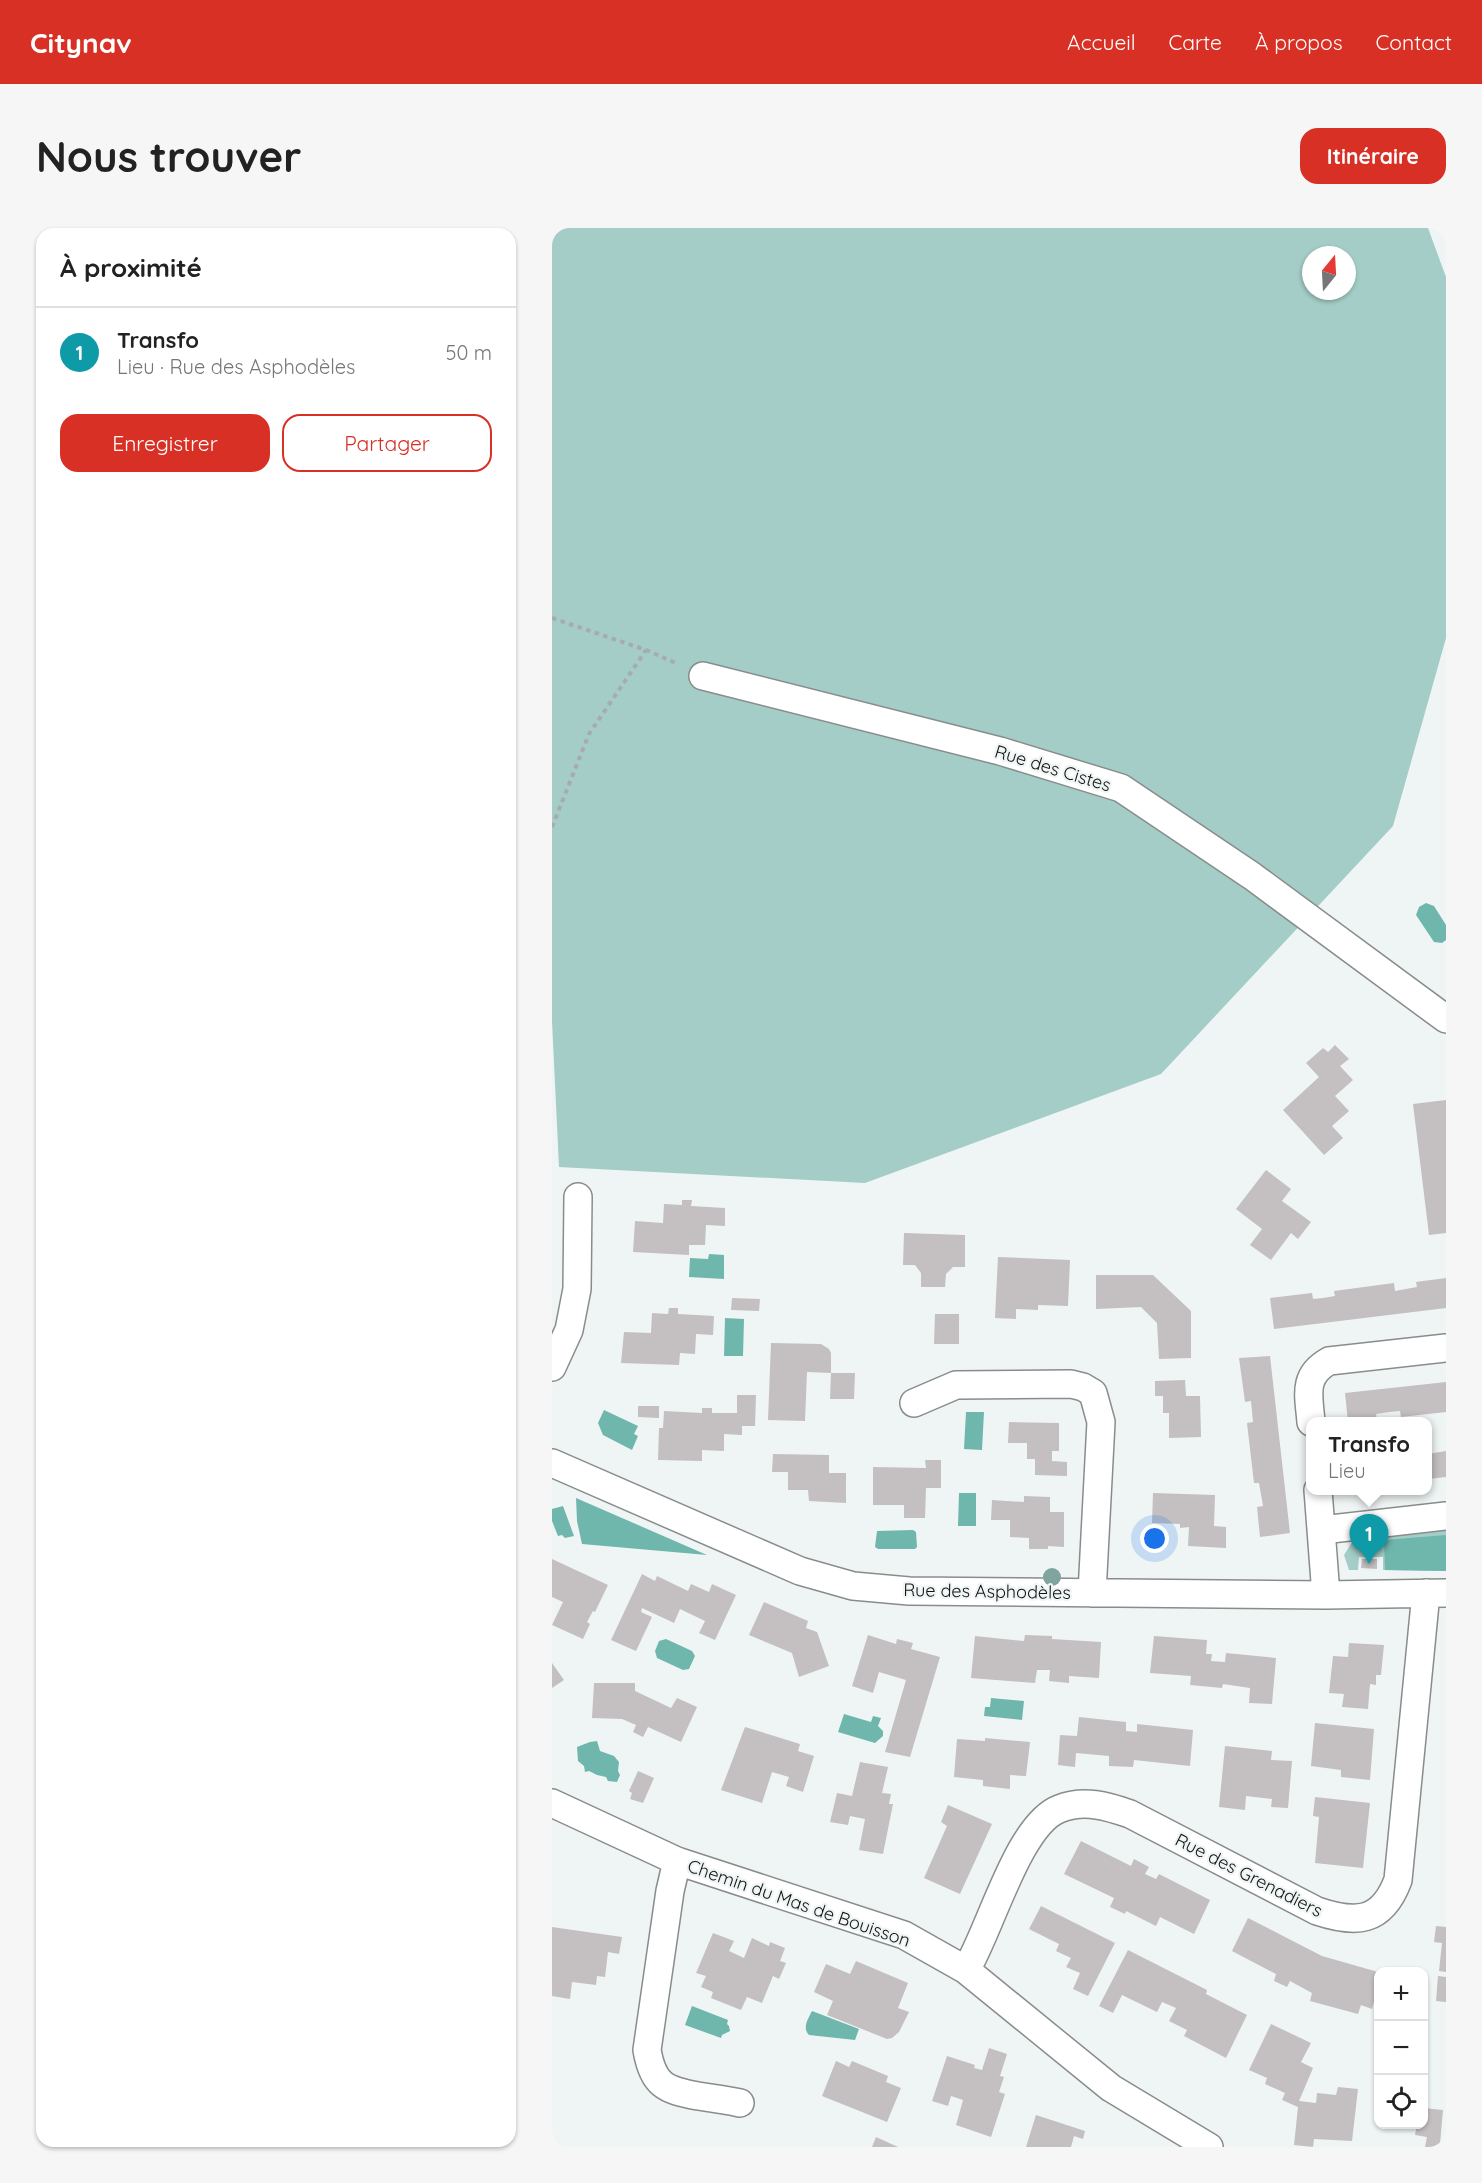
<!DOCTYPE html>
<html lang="fr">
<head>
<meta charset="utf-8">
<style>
	body { margin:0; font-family:Quicksand,sans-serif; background:#f6f6f6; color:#222 }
	.controls { position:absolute; right:18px; bottom:18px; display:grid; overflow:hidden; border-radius:12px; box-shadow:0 2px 4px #0004 }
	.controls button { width:54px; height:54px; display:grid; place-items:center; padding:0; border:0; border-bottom:2px solid #e0e0e0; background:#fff; color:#222; font:30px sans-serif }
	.compass { position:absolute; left:750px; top:18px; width:54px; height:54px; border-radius:50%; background:#fff; box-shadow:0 2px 4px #0004; rotate:18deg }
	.you { position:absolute; left:603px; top:1311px; width:21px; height:21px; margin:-15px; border:4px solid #fff; border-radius:50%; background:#1a73e8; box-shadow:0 0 0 9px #1a73e833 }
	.badge { display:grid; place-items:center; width:39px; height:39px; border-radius:50%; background:#d93025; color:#fff; font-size:20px; font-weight:700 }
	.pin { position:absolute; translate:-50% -50px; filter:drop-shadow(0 2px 3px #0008) }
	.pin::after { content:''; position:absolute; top:32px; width:21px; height:18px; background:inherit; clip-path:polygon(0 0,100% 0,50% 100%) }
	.popup { position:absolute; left:754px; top:1189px; width:126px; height:78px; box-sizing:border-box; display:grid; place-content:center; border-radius:12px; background:#fff; filter:drop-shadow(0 2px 4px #0005); font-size:20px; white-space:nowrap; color:#767676 }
	.popup b { font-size:22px; color:#222 }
	.popup::after { content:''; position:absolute; left:50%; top:100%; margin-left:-12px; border:12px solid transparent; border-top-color:#fff }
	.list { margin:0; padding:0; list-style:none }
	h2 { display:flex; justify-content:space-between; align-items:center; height:78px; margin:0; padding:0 24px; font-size:26px }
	h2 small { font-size:20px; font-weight:400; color:#767676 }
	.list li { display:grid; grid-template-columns:39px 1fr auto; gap:18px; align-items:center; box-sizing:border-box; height:90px; padding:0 24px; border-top:2px solid #e0e0e0 }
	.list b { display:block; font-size:22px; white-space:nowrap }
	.list p { margin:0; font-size:20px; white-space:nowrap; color:#767676 }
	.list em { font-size:20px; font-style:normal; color:#767676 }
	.actions { display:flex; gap:12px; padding:18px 24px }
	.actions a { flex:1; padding:14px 0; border:2px solid #d93025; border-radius:18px; text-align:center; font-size:21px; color:#d93025 }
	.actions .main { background:#d93025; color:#fff }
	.icon { flex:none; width:33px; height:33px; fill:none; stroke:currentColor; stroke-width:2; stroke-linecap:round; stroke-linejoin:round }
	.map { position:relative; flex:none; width:894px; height:1919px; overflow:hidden; border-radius:18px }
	header { display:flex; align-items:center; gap:36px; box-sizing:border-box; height:84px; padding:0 30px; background:#d93025; color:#fff }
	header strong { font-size:28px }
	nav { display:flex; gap:33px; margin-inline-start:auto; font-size:21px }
	.intro { display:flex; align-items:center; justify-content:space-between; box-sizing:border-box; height:144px; padding:0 36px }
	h1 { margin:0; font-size:42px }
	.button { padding:15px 27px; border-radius:18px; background:#d93025; color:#fff; font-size:21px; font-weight:700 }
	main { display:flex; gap:36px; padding:0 36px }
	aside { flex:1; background:#fff; border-radius:18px; box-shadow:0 2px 4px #0004 }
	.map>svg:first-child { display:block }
	.green { fill:#a3cdc6; fill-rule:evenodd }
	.water { fill:#6fb6ad }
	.building { fill:#c4bfc0 }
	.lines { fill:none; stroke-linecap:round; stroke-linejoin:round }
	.minor-casing { stroke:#888d8c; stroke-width:30 }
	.path { stroke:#a7acab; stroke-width:4; stroke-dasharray:4.5 4.5; stroke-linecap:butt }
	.minor { stroke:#fff; stroke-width:27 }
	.tree { fill:#80a49f }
	.labels { text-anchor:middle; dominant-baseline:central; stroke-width:4.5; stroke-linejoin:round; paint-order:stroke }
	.street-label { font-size:18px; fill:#121313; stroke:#eff5f4 }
</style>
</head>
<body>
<header>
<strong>Citynav</strong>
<nav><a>Accueil</a><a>Carte</a><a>À propos</a><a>Contact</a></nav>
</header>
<div class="intro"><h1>Nous trouver</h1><a class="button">Itinéraire</a></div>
<main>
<aside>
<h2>À proximité<small></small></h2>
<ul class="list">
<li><span class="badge" style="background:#0f9aa8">1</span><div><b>Transfo</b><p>Lieu · Rue des Asphodèles</p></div><em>50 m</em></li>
</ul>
<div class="actions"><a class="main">Enregistrer</a><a>Partager</a></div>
</aside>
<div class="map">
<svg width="894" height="1919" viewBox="0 0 894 1919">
	<rect width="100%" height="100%" fill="#eff5f4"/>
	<path class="green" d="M 0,0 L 876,0 L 894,49 L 894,410 L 841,598 L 609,846 L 313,955 L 7,939 L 0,793 ZM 759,27 L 795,27 L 795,63 L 759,63 Z
		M 894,1300 L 894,1343 L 831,1342 L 831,1329 L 807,1329 L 806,1342 L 797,1342 L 792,1327 L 802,1311 Z"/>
	<path class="water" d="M 874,675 L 882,678 L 894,697 L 894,712 L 890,715 L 882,714 L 864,687 L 867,679 Z
		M 157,1026 L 172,1027 L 172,1051 L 137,1049 L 138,1030 L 156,1031 Z
		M 173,1090 L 192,1091 L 191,1128 L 172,1128 Z
		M 52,1182 L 86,1198 L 82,1206 L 86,1208 L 80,1222 L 51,1207 L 46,1195 Z
		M 414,1184 L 432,1184 L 430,1222 L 412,1221 Z
		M 407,1265 L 424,1265 L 424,1298 L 406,1298 Z
		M 24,1270 L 155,1327 L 30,1316 L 25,1293 Z
		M 11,1278 L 22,1308 L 13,1310 L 10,1307 L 6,1308 L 0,1293 L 0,1281 Z
		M 361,1302 L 364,1304 L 365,1319 L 363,1321 L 326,1321 L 323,1319 L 325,1303 Z
		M 894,1307 L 894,1343 L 833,1342 L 832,1312 Z
		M 114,1411 L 140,1423 L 143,1428 L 137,1441 L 131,1442 L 105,1430 L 103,1423 L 107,1413 Z
		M 439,1470 L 472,1473 L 470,1492 L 432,1488 L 433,1479 L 438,1479 Z
		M 292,1486 L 319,1494 L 321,1488 L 329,1490 L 326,1498 L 331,1503 L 331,1508 L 323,1515 L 286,1504 Z
		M 45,1513 L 48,1523 L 62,1528 L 67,1534 L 66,1543 L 68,1547 L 65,1554 L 56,1553 L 54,1549 L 45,1547 L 37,1543 L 33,1544 L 32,1538 L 26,1533 L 25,1519 L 38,1514 Z
		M 140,1778 L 176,1792 L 175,1796 L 177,1798 L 178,1803 L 170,1807 L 169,1810 L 133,1797 Z
		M 260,1783 L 307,1801 L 303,1812 L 257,1807 C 250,1800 256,1791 260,1783 Z"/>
	<path class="building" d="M 783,817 L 797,831 L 788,838 L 801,852 L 783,868 L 797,883 L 780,898 L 791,910 L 772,927 L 731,882 L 767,849 L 754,835 L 771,820 L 776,824 Z
		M 894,872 L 894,1005 L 877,1007 L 861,876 Z
		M 714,942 L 739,961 L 730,973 L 759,994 L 746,1011 L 739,1005 L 719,1032 L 698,1017 L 710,1001 L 684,981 Z
		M 130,972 L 140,972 L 139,978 L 173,980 L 173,998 L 154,997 L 153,1017 L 137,1017 L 137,1027 L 81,1024 L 83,993 L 111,995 L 112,976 L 130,977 Z
		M 352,1005 L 413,1007 L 413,1039 L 401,1039 L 394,1046 L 393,1059 L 369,1059 L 369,1045 L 363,1037 L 351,1037 Z
		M 446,1029 L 518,1032 L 516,1078 L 486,1077 L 486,1082 L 464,1081 L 464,1091 L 443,1090 Z
		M 544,1047 L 601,1047 L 639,1083 L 639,1130 L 607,1131 L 605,1095 L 589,1079 L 544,1081 Z
		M 894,1050 L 894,1080 L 722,1101 L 718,1070 L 760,1065 L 761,1071 L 771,1070 L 783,1068 L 782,1063 L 842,1055 L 843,1063 L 865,1059 L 864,1054 Z
		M 180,1070 L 208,1071 L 207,1083 L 179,1082 Z
		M 117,1080 L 126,1080 L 126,1086 L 162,1088 L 161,1107 L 144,1106 L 143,1126 L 128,1125 L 127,1137 L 69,1135 L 72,1104 L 99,1105 L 100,1085 L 116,1086 Z
		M 383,1086 L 407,1086 L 407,1116 L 382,1116 Z
		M 219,1115 L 269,1116 L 277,1121 L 279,1125 L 279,1145 L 255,1144 L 253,1193 L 216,1192 Z
		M 718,1128 L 738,1305 L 708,1309 L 705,1279 L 711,1278 L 707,1255 L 702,1255 L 695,1195 L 701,1194 L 699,1173 L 693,1174 L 687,1130 Z
		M 279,1145 L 303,1145 L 302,1171 L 278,1171 Z
		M 633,1152 L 634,1168 L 648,1168 L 649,1209 L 617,1210 L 617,1185 L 611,1185 L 611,1168 L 603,1168 L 603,1153 Z
		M 894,1154 L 894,1184 L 849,1189 L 848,1183 L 837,1184 L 824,1186 L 825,1192 L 796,1194 L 793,1165 Z
		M 185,1167 L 204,1167 L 203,1198 L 190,1198 L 190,1207 L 172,1206 L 172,1223 L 150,1222 L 150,1233 L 106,1232 L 107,1200 L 111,1200 L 112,1183 L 150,1185 L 150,1180 L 160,1180 L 160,1185 L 185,1185 Z
		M 86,1178 L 107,1178 L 107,1190 L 86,1189 Z
		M 457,1194 L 507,1195 L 507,1223 L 500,1223 L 500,1233 L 515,1234 L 515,1248 L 483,1247 L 483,1231 L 475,1231 L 475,1215 L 456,1215 Z
		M 894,1223 L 894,1249 L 876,1251 L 876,1226 Z
		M 221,1226 L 277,1227 L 277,1245 L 294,1245 L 294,1275 L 257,1273 L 256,1262 L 236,1262 L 236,1244 L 220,1244 Z
		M 373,1232 L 389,1232 L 389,1260 L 374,1260 L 373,1290 L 352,1290 L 352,1277 L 321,1277 L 321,1239 L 374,1240 Z
		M 601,1265 L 663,1267 L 662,1298 L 674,1299 L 674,1320 L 636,1318 L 637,1299 L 628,1300 L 628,1296 L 600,1295 Z
		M 472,1268 L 498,1269 L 498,1284 L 512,1284 L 512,1319 L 496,1318 L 496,1321 L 477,1321 L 477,1310 L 458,1309 L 458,1292 L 439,1292 L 440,1272 L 472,1274 Z
		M 0,1331 L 56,1357 L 43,1384 L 41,1383 L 35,1394 L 38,1396 L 31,1411 L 0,1397 L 11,1374 L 0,1369 Z
		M 810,1331 L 825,1331 L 825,1341 L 809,1340 Z
		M 90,1346 L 103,1353 L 105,1348 L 136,1363 L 139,1356 L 157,1364 L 160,1356 L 184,1367 L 163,1412 L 147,1405 L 153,1393 L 128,1381 L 122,1395 L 90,1380 L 89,1384 L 100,1389 L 84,1423 L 59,1412 Z
		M 212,1374 L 256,1393 L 254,1400 L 265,1404 L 277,1438 L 247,1449 L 240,1425 L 197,1407 Z
		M 316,1407 L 344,1416 L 345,1411 L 361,1415 L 359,1421 L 388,1429 L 358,1529 L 333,1524 L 354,1452 L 327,1444 L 321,1465 L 300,1458 Z
		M 473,1407 L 500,1408 L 500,1411 L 549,1414 L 547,1450 L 517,1448 L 517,1455 L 497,1453 L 498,1442 L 485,1442 L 483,1455 L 419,1450 L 423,1408 L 472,1413 Z
		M 602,1408 L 655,1412 L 654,1426 L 660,1426 L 659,1433 L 673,1434 L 674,1425 L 724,1430 L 720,1476 L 697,1475 L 698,1460 L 671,1456 L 670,1460 L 638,1457 L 639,1448 L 598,1445 Z
		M 797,1415 L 832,1417 L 829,1447 L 824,1447 L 824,1457 L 818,1456 L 816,1481 L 790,1479 L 792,1466 L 777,1465 L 781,1428 L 796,1429 Z
		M 0,1435 L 12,1452 L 0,1460 Z
		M 42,1455 L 83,1455 L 83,1463 L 119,1480 L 125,1470 L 145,1479 L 129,1514 L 96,1499 L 91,1509 L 81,1504 L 84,1497 L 70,1491 L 40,1490 Z
		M 527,1489 L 574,1494 L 574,1503 L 585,1504 L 585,1496 L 641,1502 L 638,1538 L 582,1532 L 581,1539 L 557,1538 L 557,1528 L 524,1525 L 523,1539 L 506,1537 L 508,1507 L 525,1508 Z
		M 763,1495 L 822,1501 L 818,1552 L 789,1549 L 789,1542 L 759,1538 Z
		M 193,1499 L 248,1516 L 246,1523 L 262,1528 L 251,1564 L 234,1558 L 237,1549 L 220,1544 L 210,1575 L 169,1562 Z
		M 433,1510 L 478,1514 L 474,1548 L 458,1547 L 458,1561 L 431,1558 L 431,1552 L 402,1549 L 405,1511 L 433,1513 Z
		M 673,1518 L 720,1523 L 719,1532 L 740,1533 L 736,1580 L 719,1579 L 720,1571 L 694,1568 L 693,1582 L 667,1579 Z
		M 308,1534 L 336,1539 L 330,1565 L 339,1566 L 337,1576 L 341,1576 L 331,1626 L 307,1622 L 313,1591 L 298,1588 L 296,1597 L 278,1594 L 285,1565 L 300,1568 Z
		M 86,1543 L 102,1550 L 91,1575 L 78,1571 L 80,1565 L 77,1563 Z
		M 763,1569 L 818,1575 L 811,1640 L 763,1635 L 767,1589 L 761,1588 Z
		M 396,1577 L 440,1596 L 408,1666 L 372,1650 L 395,1598 L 389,1594 Z
		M 529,1613 L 579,1638 L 582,1631 L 597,1639 L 593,1646 L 604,1651 L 607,1646 L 658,1672 L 642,1706 L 608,1689 L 604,1698 L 574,1683 L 573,1686 L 558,1679 L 562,1670 L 512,1646 Z
		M 489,1678 L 563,1715 L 536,1768 L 521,1761 L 528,1745 L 514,1739 L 519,1730 L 504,1723 L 507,1716 L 477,1701 Z
		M 696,1690 L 770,1728 L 826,1744 L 826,1759 L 820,1781 L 809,1777 L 806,1786 L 758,1773 L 760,1765 L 738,1753 L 735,1759 L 722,1753 L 724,1746 L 680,1723 Z
		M 884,1698 L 894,1699 L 894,1744 L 887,1743 L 890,1715 L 882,1714 Z
		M 0,1699 L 70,1709 L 67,1726 L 56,1724 L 53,1749 L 45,1748 L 44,1757 L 20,1754 L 18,1771 L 0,1768 Z
		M 161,1705 L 182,1713 L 177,1723 L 192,1730 L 200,1710 L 217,1718 L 218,1714 L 233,1720 L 228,1733 L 234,1735 L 227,1751 L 221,1748 L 210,1775 L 195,1769 L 189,1782 L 159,1770 L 161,1764 L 149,1759 L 154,1748 L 144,1745 Z
		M 576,1722 L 655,1762 L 654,1766 L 695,1787 L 674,1830 L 632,1808 L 635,1802 L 617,1793 L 624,1780 L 610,1774 L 605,1784 L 570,1767 L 561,1785 L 547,1778 Z
		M 304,1733 L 356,1755 L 346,1780 L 357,1784 L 347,1804 L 340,1810 L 335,1811 L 275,1787 L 281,1773 L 262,1764 L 274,1736 L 298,1746 Z
		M 886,1748 L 894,1749 L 894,1774 L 884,1773 Z
		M 719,1796 L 759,1815 L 749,1834 L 761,1840 L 747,1873 L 764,1875 L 765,1865 L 784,1867 L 786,1859 L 806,1861 L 800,1913 L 762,1911 L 761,1919 L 742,1917 L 746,1879 L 730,1872 L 733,1865 L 713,1856 L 715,1850 L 697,1842 Z
		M 437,1820 L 455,1826 L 448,1848 L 452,1849 L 447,1864 L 453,1866 L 439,1909 L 404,1897 L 411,1872 L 399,1868 L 396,1878 L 380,1873 L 395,1828 L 423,1837 L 422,1840 L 430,1842 Z
		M 284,1833 L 297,1839 L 300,1833 L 336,1848 L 334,1854 L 349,1860 L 335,1894 L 270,1868 Z
		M 872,1880 L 891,1882 L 888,1916 L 894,1917 L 894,1919 L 873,1919 L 875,1909 L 863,1907 L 865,1896 L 872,1896 Z
		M 484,1887 L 533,1903 L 531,1911 L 522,1908 L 519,1919 L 474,1919 Z
		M 324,1909 L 346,1919 L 320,1919 Z"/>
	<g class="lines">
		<g class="minor-casing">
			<path id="minor" d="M 151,448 L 448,523 L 569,560 L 700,648 L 894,791
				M 0,1139 L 17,1102 L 25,1061 L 26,969
				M 362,1175 L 404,1157 L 519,1156 L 531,1159 L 541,1165 L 549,1194 L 540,1365
				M 759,1194 C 757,1168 750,1148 777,1133 L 894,1120
				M 0,1235 L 248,1343 L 301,1358 L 357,1363 L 774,1367 L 894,1365
				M 766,1262 L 774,1367
				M 770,1302 L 894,1288
				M 0,1575 L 125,1633 L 352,1707 L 414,1742 L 559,1860 L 657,1919
				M 125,1633 L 118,1663 L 95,1822 C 101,1857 113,1862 146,1868 C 160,1870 174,1872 188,1875
				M 414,1742 C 438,1703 466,1597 507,1581 C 532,1571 555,1578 578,1586 L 765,1683 C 804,1696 830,1695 846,1652 L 874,1365"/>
		</g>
		<path class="path" d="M 0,390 L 94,422 L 126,436
			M 0,599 L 37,506 L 94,422"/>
		<use href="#minor" class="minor"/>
	</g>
	<circle class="tree" cx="500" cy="1349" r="9"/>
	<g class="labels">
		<g class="street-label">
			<text transform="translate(501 540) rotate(17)">Rue des Cistes</text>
			<text transform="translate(435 1363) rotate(1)">Rue des Asphodèles</text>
			<text transform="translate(697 1647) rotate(27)">Rue des Grenadiers</text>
			<text transform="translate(247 1675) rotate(19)">Chemin du Mas de Bouisson</text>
		</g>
	</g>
</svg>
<div class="controls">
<button>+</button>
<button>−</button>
<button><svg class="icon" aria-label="locate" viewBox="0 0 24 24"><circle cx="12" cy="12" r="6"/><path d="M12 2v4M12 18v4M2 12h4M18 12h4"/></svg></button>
</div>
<svg class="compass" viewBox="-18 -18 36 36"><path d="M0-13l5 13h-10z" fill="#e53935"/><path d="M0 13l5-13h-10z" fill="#767676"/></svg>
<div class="you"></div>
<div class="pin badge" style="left:817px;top:1336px;background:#0f9aa8">1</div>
<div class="popup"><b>Transfo</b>Lieu</div>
</div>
</main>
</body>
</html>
